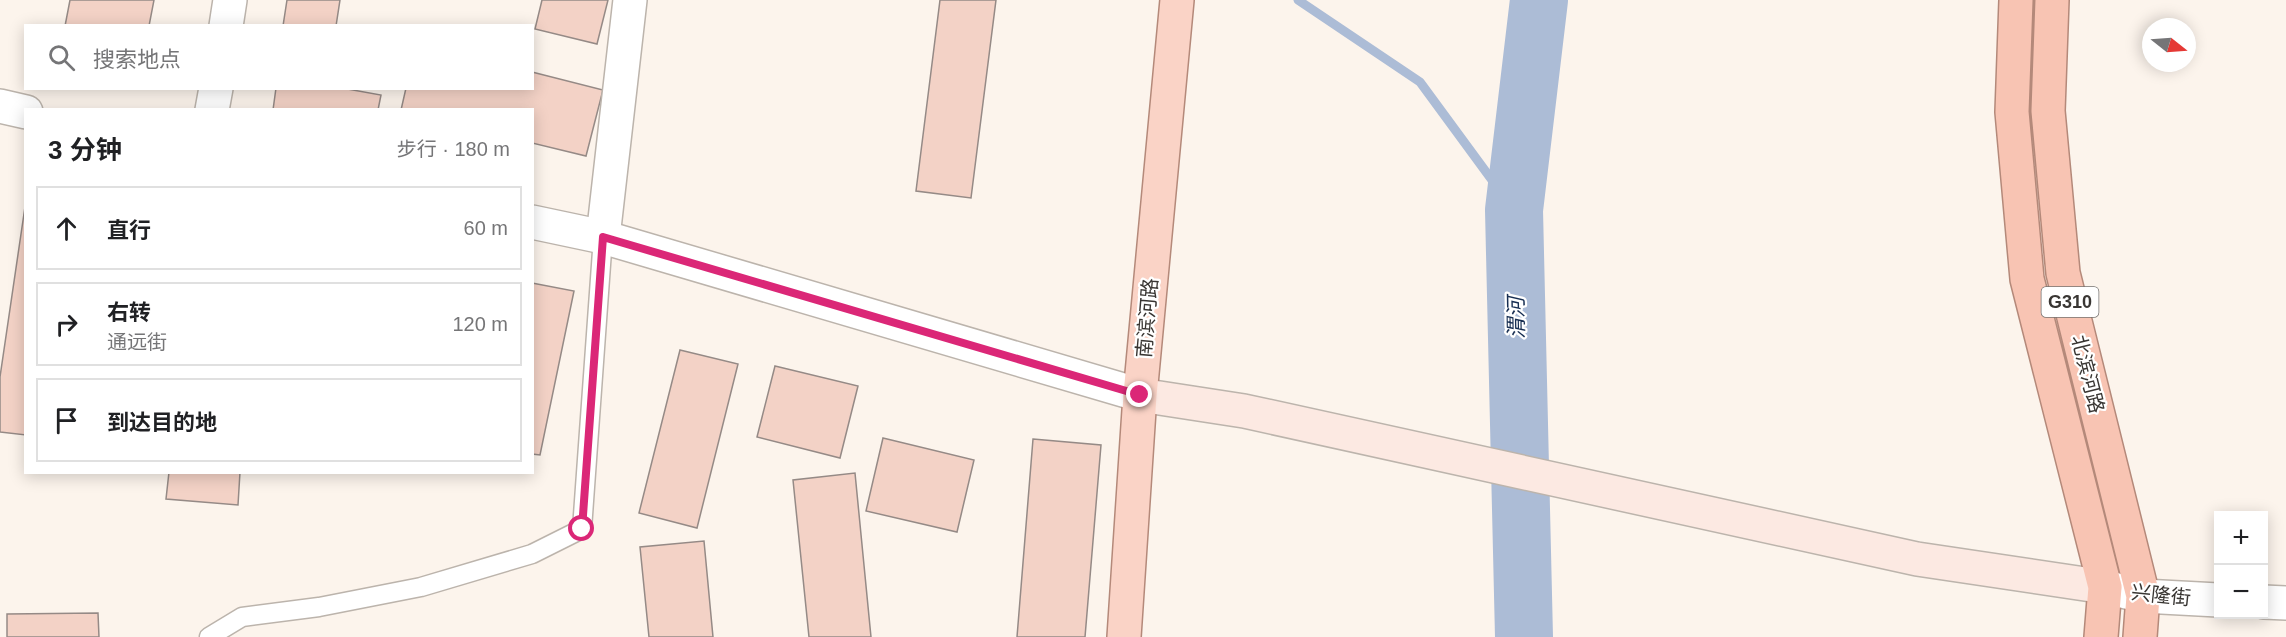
<!DOCTYPE html>
<html lang="zh">
<head>
<meta charset="utf-8">
<style>
	body { margin:0; font-family:Helvetica,"Noto Sans SC",sans-serif; background:#f6f6f6; color:#202124 }
	.controls { position:absolute; right:18px; bottom:18px; display:grid; overflow:hidden; border-radius:0px; box-shadow:0 3px 15px #0003 }
	.controls button { width:54px; height:54px; display:grid; place-items:center; padding:0; border:0; border-bottom:2px solid #e0e0e0; background:#fff; color:#202124; font:30px sans-serif }
	.compass { position:absolute; left:2142px; top:18px; width:54px; height:54px; border-radius:50%; background:#fff; box-shadow:0 3px 15px #0003; rotate:107deg }
	.stop { position:absolute; width:18px; height:18px; margin:-14px; border:4px solid #db2777; border-radius:50%; background:#fff }
	.stop.end { background:#db2777; border-color:#fff; box-shadow:0 2px 6px #0008 }
	.list { margin:0; padding:0; list-style:none }
	h2 { display:flex; justify-content:space-between; align-items:center; height:78px; margin:0; padding:0 24px; font-size:26px }
	h2 small { font-size:20px; font-weight:400; color:#757577 }
	.list li { display:grid; grid-template-columns:39px 1fr auto; gap:18px; align-items:center; box-sizing:border-box; height:84px; margin:0 12px 12px; padding:0 12px; border:2px solid #e0e0e0; border-radius:0px }
	.list b { display:block; font-size:22px; white-space:nowrap }
	.list p { margin:0; font-size:20px; white-space:nowrap; color:#757577 }
	.list em { font-size:20px; font-style:normal; color:#757577 }
	.icon { flex:none; width:33px; height:33px; fill:none; stroke:currentColor; stroke-width:2; stroke-linecap:round; stroke-linejoin:round }
	.map { position:relative; flex:none; width:2286px; height:637px; overflow:hidden }
	.search { position:absolute; background:#fff; box-shadow:0 3px 15px #0003; left:24px; top:24px; width:510px; height:66px; display:flex; align-items:center; gap:15px; box-sizing:border-box; padding:0 21px; border-radius:0px; color:#757577; font-size:22px }
	.panel { position:absolute; background:#fff; box-shadow:0 3px 15px #0003; left:24px; top:108px; width:510px; height:366px; border-radius:0px }
	.map>svg:first-child { display:block }
	.lines { fill:none; stroke-linecap:round; stroke-linejoin:round }
	.stream { stroke:#acbcd6; stroke-width:9 }
	.river { stroke:#acbcd6; stroke-width:58 }
	.building { fill:#f3d2c6; stroke:#958a86; stroke-width:1.5 }
	.service-casing { stroke:#bcb4ac; stroke-width:21 }
	.minor-casing { stroke:#bcb4ac; stroke-width:36 }
	.tertiary-casing { stroke:#bcb4ac; stroke-width:36 }
	.secondary-casing { stroke:#bcb4ac; stroke-width:36 }
	.primary-casing { stroke:#b4897a; stroke-width:36 }
	.trunk-casing { stroke:#b4897a; stroke-width:36 }
	.service { stroke:#fff; stroke-width:18 }
	.minor { stroke:#fff; stroke-width:33 }
	.tertiary { stroke:#fff; stroke-width:33 }
	.secondary { stroke:#fce9e2; stroke-width:33 }
	.primary { stroke:#fad3c6; stroke-width:33 }
	.trunk { stroke:#f8c4b3; stroke-width:33 }
	.route { stroke:#db2777; stroke-width:8 }
	.labels { text-anchor:middle; dominant-baseline:central; stroke-width:4.5; stroke-linejoin:round; paint-order:stroke }
	.shield { fill:#fff; stroke:#747270; stroke-width:1.5 }
	.shield-label { font-size:18px; font-weight:bold; fill:#393633 }
	.street-label { font-size:20px; fill:#393633; stroke:#fff }
	.water-label { font-size:21px; font-style:italic; fill:#172e52; stroke:#fff }
</style>
</head>
<body>
<div class="map">
<svg width="2286" height="637" viewBox="0 0 2286 637">
	<rect width="100%" height="100%" fill="#fcf4ec"/>
	<g class="lines">
		<path class="stream" d="M 1298,0 L 1420,82 L 1514,210"/>
		<path class="river" d="M 1524,637 L 1514,210 L 1539,0"/>
	</g>
	<path class="building" d="M 70,0 L 154,0 L 149,26 L 65,26 Z
		M 287,0 L 340,0 L 336,26 L 283,26 Z
		M 542,0 L 608,0 L 597,44 L 535,29 Z
		M 940,0 L 996,0 L 971,198 L 916,191 Z
		M 532,72 L 603,90 L 586,156 L 532,143 L 532,110 L 401,110 L 406,88 L 532,88 Z
		M 276,88 L 342,88 L 381,95 L 378,110 L 273,110 Z
		M 26,200 L 26,435 L 0,432 L 0,377 Z
		M 532,283 L 574,291 L 540,455 L 532,454 Z
		M 680,350 L 738,364 L 697,528 L 639,513 Z
		M 775,366 L 858,386 L 840,458 L 757,437 Z
		M 883,438 L 974,460 L 957,532 L 866,511 Z
		M 1033,439 L 1101,445 L 1085,637 L 1017,637 Z
		M 169,472 L 240,472 L 238,505 L 166,499 Z
		M 855,473 L 871,637 L 809,637 L 793,480 Z
		M 704,541 L 713,637 L 649,637 L 640,547 Z
		M 98,613 L 99,637 L 7,637 L 7,614 Z"/>
	<g class="lines">
		<g class="service-casing">
			<path id="service" d="M 209,637 L 242,617 L 319,607 L 421,587 L 532,554 L 582,529 L 603,237"/>
		</g>
		<g class="minor-casing">
			<path id="minor" d="M 226,26 L 230,0
				M 212,110 L 216,88
				M 603,237 L 630,0"/>
		</g>
		<g class="tertiary-casing">
			<path id="tertiary" d="M 0,106 L 26,112
				M 532,222 L 603,237 L 1140,395
				M 2105,587 L 2143,596 L 2218,600
				M 2264,602 L 2286,603"/>
		</g>
		<g class="secondary-casing">
			<path id="secondary" d="M 1140,395 L 1244,411 L 1917,559 L 2105,587"/>
		</g>
		<g class="primary-casing">
			<path id="primary" d="M 1124,637 L 1140,395 L 1177,0"/>
		</g>
		<g class="trunk-casing">
			<path id="trunk" d="M 2016,0 L 2012,112 L 2027,279 L 2105,587 L 2101,637
				M 2052,0 L 2048,111 L 2063,273 L 2143,596 L 2140,637"/>
		</g>
		<use href="#service" class="service"/>
		<use href="#minor" class="minor"/>
		<use href="#tertiary" class="tertiary"/>
		<use href="#secondary" class="secondary"/>
		<use href="#primary" class="primary"/>
		<use href="#trunk" class="trunk"/>
	</g>
	<g class="lines">
		<path class="route" d="M 582,529 L 603,237 L 1140,395"/>
	</g>
	<g class="labels">
		<rect class="shield" x="2041.5" y="287" width="57" height="30" rx="4.5"/>
		<g class="shield-label">
			<text x="2070" y="302">G310</text>
		</g>
		<g class="street-label">
			<text transform="translate(1147 318) rotate(-85)">南滨河路</text>
			<text transform="translate(2088 374) rotate(76)">北滨河路</text>
			<text transform="translate(2161 595) rotate(6)">兴隆街</text>
		</g>
		<g class="water-label">
			<text transform="translate(1516 318) rotate(-91)">渭河</text>
		</g>
	</g>
</svg>
<div class="controls">
<button>+</button>
<button>−</button>
</div>
<svg class="compass" viewBox="-18 -18 36 36"><path d="M0-13l5 13h-10z" fill="#e53935"/><path d="M0 13l5-13h-10z" fill="#757577"/></svg>
<div class="stop" style="left:582px;top:529px"></div>
<div class="stop end" style="left:1140px;top:395px"></div>
<div class="search"><svg class="icon" aria-label="search" viewBox="0 0 24 24"><circle cx="10" cy="10" r="6"/><path d="M15 15l6 6"/></svg>搜索地点</div>
<section class="panel">
<h2>3 分钟<small>步行 · 180 m</small></h2>
<ul class="list">
<li><svg class="icon" aria-label="ahead" viewBox="0 0 24 24"><path d="M12 20V5M6 11l6-6 6 6"/></svg><div><b>直行</b></div><em>60 m</em></li>
<li><svg class="icon" aria-label="right" viewBox="0 0 24 24"><path d="M7 20v-9h11M14 6l5 5-5 5"/></svg><div><b>右转</b><p>通远街</p></div><em>120 m</em></li>
<li><svg class="icon" aria-label="arrive" viewBox="0 0 24 24"><path d="M6 21V4h12l-3 4 3 4H6"/></svg><div><b>到达目的地</b></div></li>
</ul>
</section>
</div>
</body>
</html>
